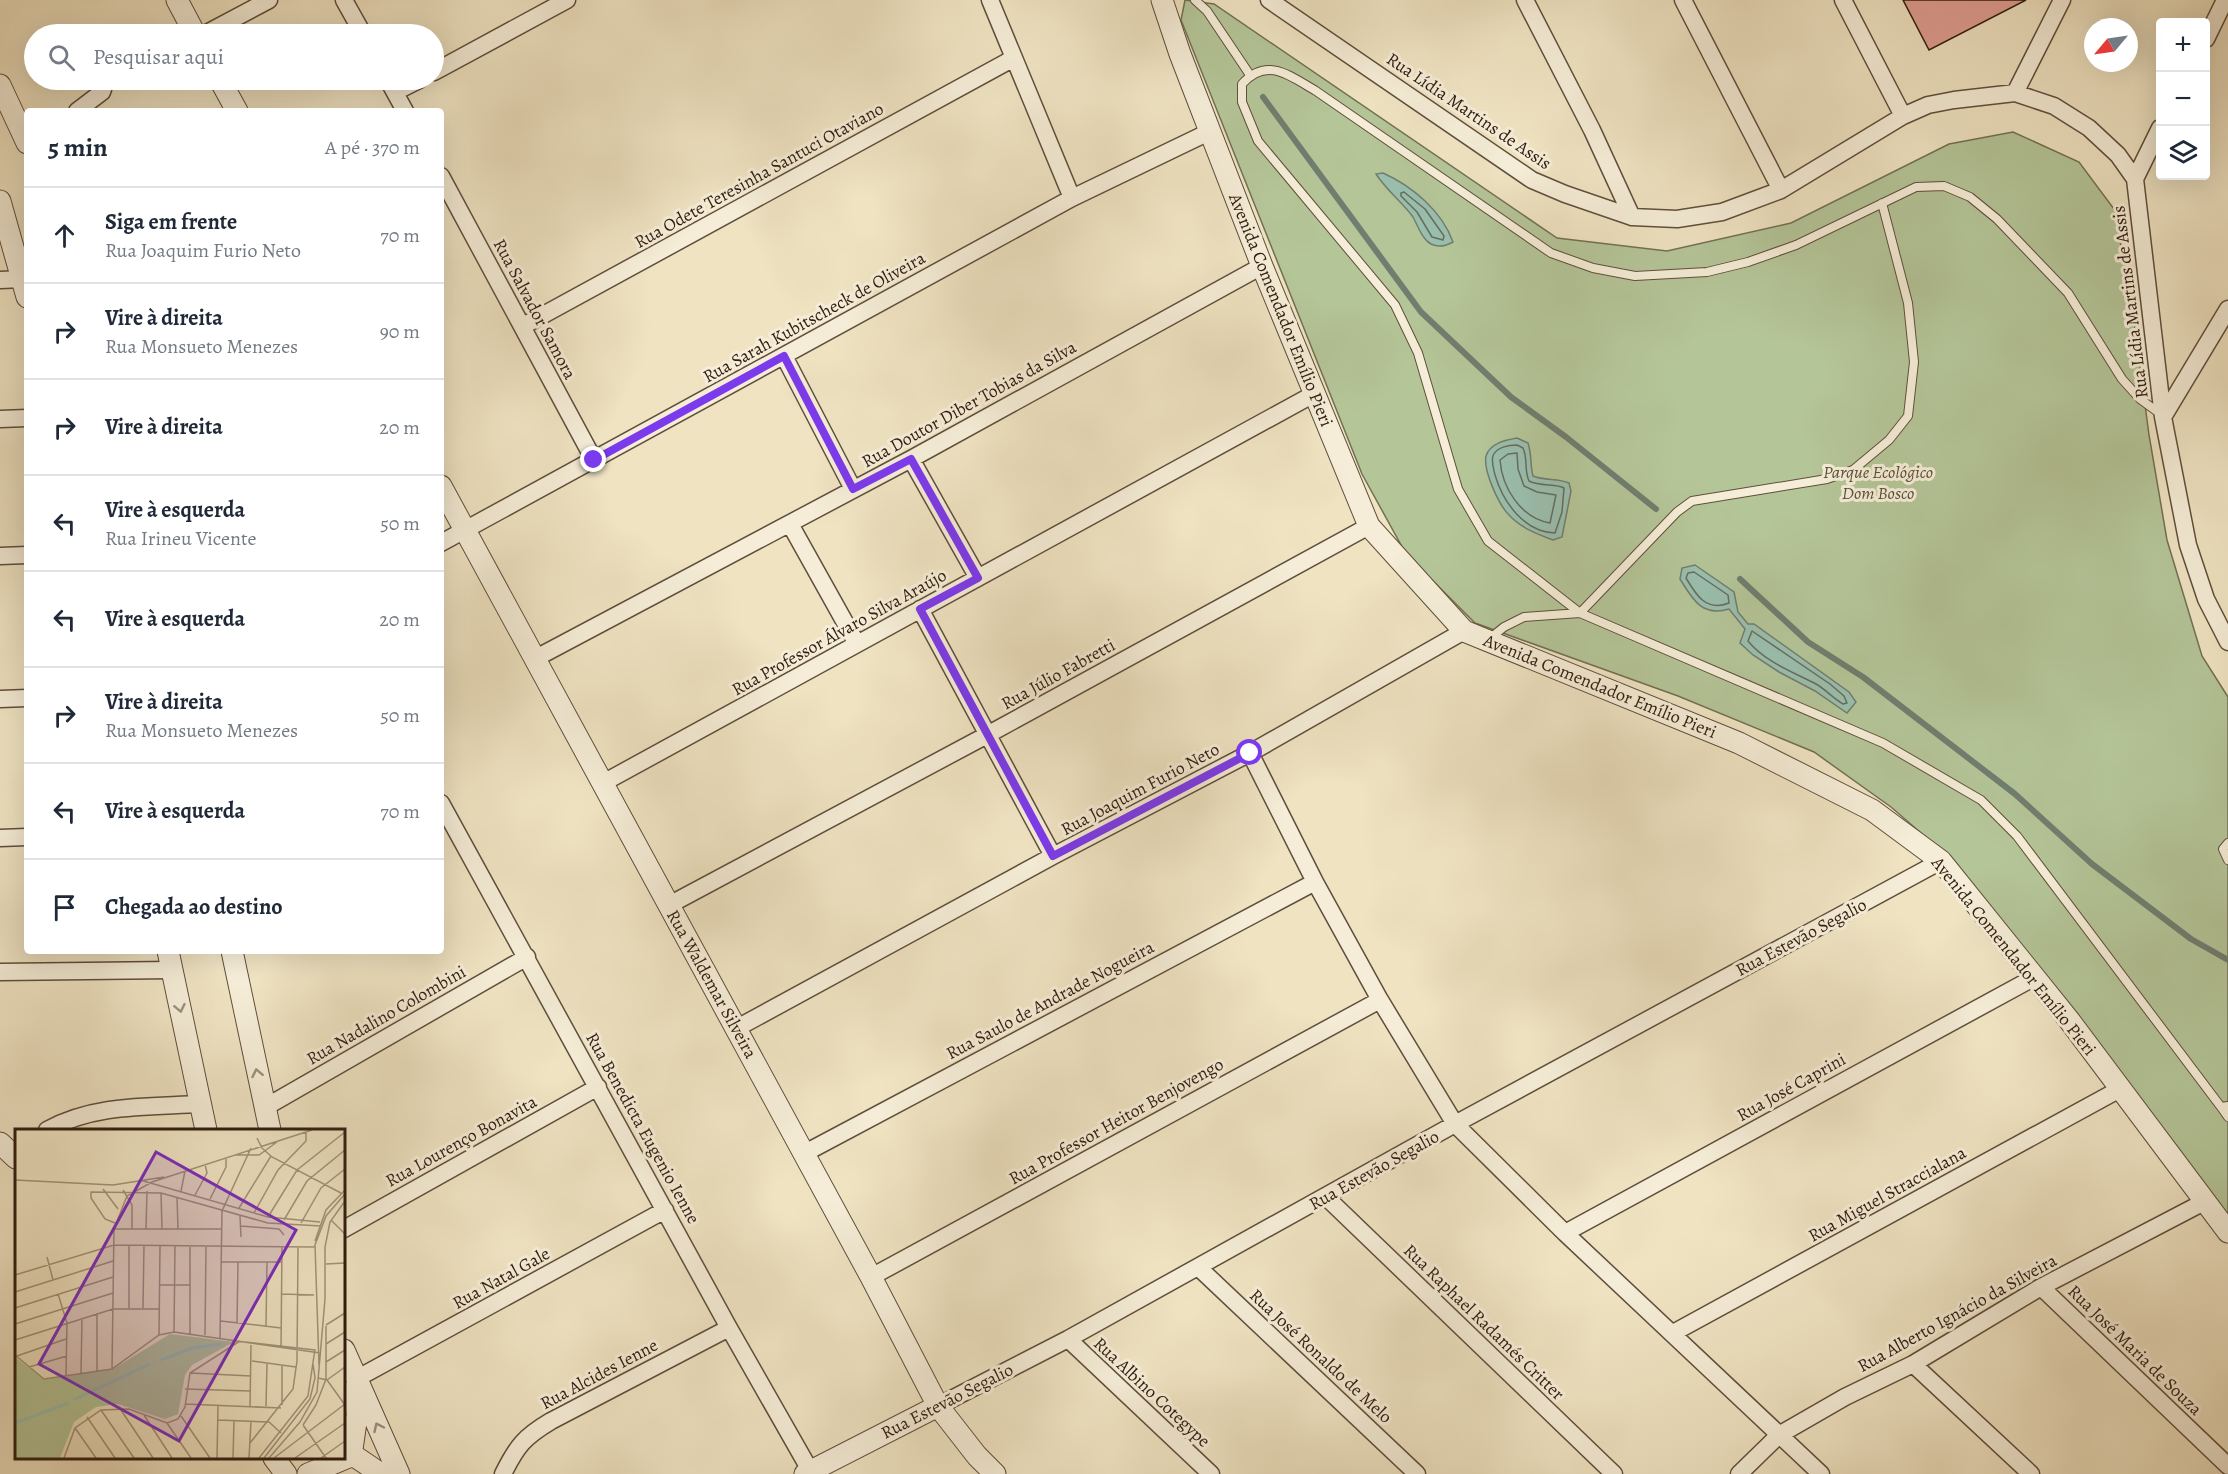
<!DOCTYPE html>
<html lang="pt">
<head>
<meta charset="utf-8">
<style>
	body { margin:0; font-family:Alegreya,serif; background:#f2f2f3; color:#1f2937 }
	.controls { position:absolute; right:18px; top:18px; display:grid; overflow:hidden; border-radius:6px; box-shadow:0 6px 24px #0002 }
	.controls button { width:54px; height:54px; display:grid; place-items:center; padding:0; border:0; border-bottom:2px solid #e0e1e3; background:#fff; color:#1f2937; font:30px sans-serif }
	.compass { position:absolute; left:2084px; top:18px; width:54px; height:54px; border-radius:50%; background:#fff; box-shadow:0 6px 24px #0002; rotate:241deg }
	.stop { position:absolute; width:18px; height:18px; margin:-14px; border:4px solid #7c3aed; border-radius:50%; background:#fff }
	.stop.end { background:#7c3aed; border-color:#fff; box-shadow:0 2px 6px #0008 }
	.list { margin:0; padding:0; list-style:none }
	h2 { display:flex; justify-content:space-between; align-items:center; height:78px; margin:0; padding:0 24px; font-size:26px }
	h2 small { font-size:20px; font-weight:400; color:#747a83 }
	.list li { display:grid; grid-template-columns:39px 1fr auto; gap:18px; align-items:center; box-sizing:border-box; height:96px; padding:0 24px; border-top:2px solid #e0e1e3 }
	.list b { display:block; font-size:22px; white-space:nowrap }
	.list p { margin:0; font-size:20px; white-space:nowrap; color:#747a83 }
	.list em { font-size:20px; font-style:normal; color:#747a83 }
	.icon { flex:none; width:33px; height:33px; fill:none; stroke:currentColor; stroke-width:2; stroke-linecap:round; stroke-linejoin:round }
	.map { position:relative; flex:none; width:2228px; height:1474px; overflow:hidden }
	.search { position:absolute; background:#fff; box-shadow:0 6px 24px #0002; left:24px; top:24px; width:420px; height:66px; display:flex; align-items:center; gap:15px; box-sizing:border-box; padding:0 21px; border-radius:33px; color:#747a83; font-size:22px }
	.panel { position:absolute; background:#fff; box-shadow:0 6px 24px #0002; left:24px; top:108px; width:420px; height:846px; border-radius:6px }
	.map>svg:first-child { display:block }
	.green { fill:#b4c598; stroke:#727054; stroke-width:1.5 }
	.water { fill:#9abfae; stroke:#707e6f; stroke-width:1.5 }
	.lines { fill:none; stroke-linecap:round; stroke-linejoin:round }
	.shore { stroke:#656e5f; stroke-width:1.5 }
	.stream { stroke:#707e6f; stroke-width:6 }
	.building { fill:#df9e91; stroke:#301c10; stroke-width:1.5 }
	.service-casing { stroke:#604e3c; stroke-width:10 }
	.minor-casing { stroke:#604e3c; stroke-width:19 }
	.tertiary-casing { stroke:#604e3c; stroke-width:23 }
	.service { stroke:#f5edd7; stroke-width:8 }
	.minor { stroke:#f5edd7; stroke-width:16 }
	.tertiary { stroke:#f5edd7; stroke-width:21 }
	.oneway { stroke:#9c8f7d }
	.route { stroke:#7c3aed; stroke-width:8 }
	.labels { text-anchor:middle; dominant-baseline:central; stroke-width:6; stroke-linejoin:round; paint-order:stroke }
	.street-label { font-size:18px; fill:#301c10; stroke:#f5edd7 }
	.park-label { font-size:18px; font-style:italic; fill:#584f39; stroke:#f5edd7 }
	.inset-river { fill:none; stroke:#9abfae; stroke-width:3 }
	.inset-road { fill:none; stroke:#a3937b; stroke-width:1.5 }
	.view { fill:#7b2cbf; fill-opacity:0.15; stroke:#7b2cbf; stroke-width:3 }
	.inset-edge { fill:none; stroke:#301c10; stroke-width:3 }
</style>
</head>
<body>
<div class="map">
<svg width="2228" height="1474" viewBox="0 0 2228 1474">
	<rect width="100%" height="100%" fill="#efe3c2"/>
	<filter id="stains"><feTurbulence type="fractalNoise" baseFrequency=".00333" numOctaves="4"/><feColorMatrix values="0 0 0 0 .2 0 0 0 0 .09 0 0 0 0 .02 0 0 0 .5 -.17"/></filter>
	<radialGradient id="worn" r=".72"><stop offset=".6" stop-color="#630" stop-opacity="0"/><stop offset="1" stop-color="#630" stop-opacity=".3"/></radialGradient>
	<path class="green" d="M 1185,0 L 1214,4 L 1557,238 L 1667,251 L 1791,223 L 1949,144 L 2013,132 L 2079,162 L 2114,209 L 2131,298 L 2149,435 L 2167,540 L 2202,656 L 2228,697 L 2228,1224 L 1943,852 L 1891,807 L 1814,752 L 1678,696 L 1475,623 L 1406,554 L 1362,474 L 1181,20 Z"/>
	<path class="water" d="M 1383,173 C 1412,186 1442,211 1453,242 C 1446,246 1439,248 1431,244 C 1422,239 1418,226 1413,217 C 1403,203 1387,191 1376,174 Z
		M 1517,438 L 1528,443 C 1532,455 1530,465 1533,476 C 1546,481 1557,478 1569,483 L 1571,491 L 1562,537 L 1553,540 C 1537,534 1521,528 1509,515 C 1499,505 1483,471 1486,456 C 1490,443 1506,440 1517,438 Z
		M 1695,565 L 1734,592 L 1738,612 L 1748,624 L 1754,624 L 1849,692 L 1856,702 L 1847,713 L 1815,691 L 1779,672 L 1753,655 L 1740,643 L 1745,629 L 1729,609 C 1702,617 1693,600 1680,579 L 1682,568 Z"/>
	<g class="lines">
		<path class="shore" d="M 1404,192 L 1425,209 L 1444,236 L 1443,240 L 1432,237 L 1417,212 L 1401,196 L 1401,193 Z
			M 1517,445 L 1523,448 C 1528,459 1524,470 1529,481 C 1541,487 1556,483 1564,488 L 1562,512 L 1555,533 C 1524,532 1503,502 1495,475 C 1494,470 1491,462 1493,456 C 1496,447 1509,445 1517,445 Z
			M 1517,453 L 1518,469 L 1524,486 L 1537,492 L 1556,495 L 1550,523 C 1521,518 1502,488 1500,460 L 1508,454 Z
			M 1694,572 L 1728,595 L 1729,603 C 1706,612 1696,595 1686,578 L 1688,573 Z
			M 1752,631 L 1830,684 L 1844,696 L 1847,703 L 1843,704 C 1833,698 1825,689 1816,684 C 1793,672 1765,662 1748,641 Z"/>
		<path class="stream" d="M 1263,97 L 1421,312 L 1511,397 L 1566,437 L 1656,509
			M 1740,579 L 1808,642 L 1863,677 L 2015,794 L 2092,864 L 2191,939 L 2228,960"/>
	</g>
	<path class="building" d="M 1903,0 L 2026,0 L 1929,50 Z"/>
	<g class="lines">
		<g class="service-casing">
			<path id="service" d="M 1195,0 L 1207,11 L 1250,75
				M 2162,415 L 2140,399 L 2122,379 L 2068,293 L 1997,219 L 1970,197 L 1944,186 L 1916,187 L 1796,245 L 1748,262 L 1707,272 L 1635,276 L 1593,268 L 1551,253 L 1316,91 C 1290,76 1267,56 1242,84 L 1242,102 L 1258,141 L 1395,305 L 1418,353 L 1458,489 L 1488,541 L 1580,613 L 1883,743 L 1981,800 L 2017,836 L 2221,1107 L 2228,1106
				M 1488,640 L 1504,627 L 1524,617 L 1580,613 L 1677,512 L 1692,501 L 1827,479 L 1853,470 L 1889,440 L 1908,416 L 1914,362 L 1908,303 L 1882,203
				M 2228,843 L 2223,849 L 2228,860
				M 2221,1107 L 2228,1117"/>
		</g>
		<g class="minor-casing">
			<path id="minor" d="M 344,0 L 363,34
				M 990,0 L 1072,198
				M 1269,0 L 1532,180 L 1565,194 L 1632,217 L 1677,219 L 1722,212 L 1781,190 L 1903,116 L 1928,105 L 1954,100 L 2015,93 L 2054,106 L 2089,128 L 2118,155 L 2135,179 L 2163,417 L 2188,545 L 2206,599 L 2228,642
				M 1525,0 L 1592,130 L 1632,217
				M 1683,0 L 1781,190
				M 1843,0 L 1903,116
				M 205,34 L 269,0
				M 2206,39 L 2225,0
				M 434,72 L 567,0
				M 388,80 L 405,111
				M 395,92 L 419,80
				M 2015,93 L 2062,0
				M 77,111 L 102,92 L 104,86 L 102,80
				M 441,176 L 594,460
				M 2135,179 L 2160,128
				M 0,280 L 23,279
				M 523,326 L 1014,58
				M 784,356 L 853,489
				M 2163,417 L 2228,309
				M 0,419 L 27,418
				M 911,459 L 978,578
				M 790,524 L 857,644
				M 441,543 L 1072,198 L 1209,132
				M 0,556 L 27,555
				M 920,609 L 1053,856
				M 536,658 L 911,459 L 1262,266
				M 0,699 L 27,698
				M 1250,753 L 1315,882 L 1380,1000 L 1455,1124 L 1565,1233 L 1821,1474
				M 603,783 L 1314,394
				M 441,803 L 729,1328 L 811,1472
				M 0,838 L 27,837
				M 669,905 L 987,735 L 1369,526
				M 0,972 L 172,970
				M 737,1028 L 1053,856 L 1250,753 L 1464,631
				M 264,1108 L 527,957
				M 47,1130 C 94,1104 146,1107 200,1104
				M 805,1153 L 1315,882
				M 1326,1197 L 1614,1474
				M 344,1229 L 598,1087
				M 1565,1233 L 2035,977
				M 1198,1267 L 1417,1474
				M 871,1277 L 1380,1000
				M 2041,1287 L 2228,1466
				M 1673,1333 L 2120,1089
				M 1068,1339 L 1211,1474
				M 1913,1364 L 2031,1474
				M 356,1379 L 665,1210
				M 938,1406 L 1068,1339 L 1455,1124 L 1941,861
				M 503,1474 C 517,1446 524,1437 551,1421 L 729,1328
				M 1739,1474 L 1779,1435 L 1845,1397 L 1913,1364 L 2041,1287 L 2204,1202"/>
		</g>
		<g class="tertiary-casing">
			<path id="tertiary" d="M 177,0 L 195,34
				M 1162,0 L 1180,54 L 1262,266 L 1369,526 L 1464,631 L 1739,743 L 1872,810 L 1941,861 L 2069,1020 L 2228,1232
				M 220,80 L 237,111
				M 0,85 L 27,143
				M 0,201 L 27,297
				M 441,486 L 871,1277 L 938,1406 L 977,1456 L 995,1474
				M 168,951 L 206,1130
				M 232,951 L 270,1130
				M 0,1143 L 16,1158
				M 344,1350 L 399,1474
				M 344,1449 L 381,1474
				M 351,1456 L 357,1415 L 355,1388
				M 274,1458 L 286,1474
				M 308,1474 L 351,1456
				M 805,1474 L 938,1406"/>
		</g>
		<use href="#service" class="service"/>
		<use href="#minor" class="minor"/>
		<use href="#tertiary" class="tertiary"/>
	</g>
	<defs><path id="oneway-chevron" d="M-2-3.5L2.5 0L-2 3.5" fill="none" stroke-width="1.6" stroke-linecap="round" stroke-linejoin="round" transform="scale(1.5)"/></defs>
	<g class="oneway">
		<use href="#oneway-chevron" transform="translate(180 1008) rotate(78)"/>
		<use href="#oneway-chevron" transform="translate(257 1073) rotate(-102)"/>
		<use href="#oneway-chevron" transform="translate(378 1427) rotate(-115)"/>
	</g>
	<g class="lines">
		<path class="route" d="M 594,460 L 784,356 L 853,489 L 911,459 L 978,578 L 920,609 L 1053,856 L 1250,753"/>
	</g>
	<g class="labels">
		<g class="street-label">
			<text transform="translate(1469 111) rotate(34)">Rua Lídia Martins de Assis</text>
			<text transform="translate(759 175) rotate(-29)">Rua Odete Teresinha Santuci Otaviano</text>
			<text transform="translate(2130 302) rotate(-97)">Rua Lídia Martins de Assis</text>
			<text transform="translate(535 309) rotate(62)">Rua Salvador Samora</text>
			<text transform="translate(1281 310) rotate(68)">Avenida Comendador Emílio Pieri</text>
			<text transform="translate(814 317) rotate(-29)">Rua Sarah Kubitscheck de Oliveira</text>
			<text transform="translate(969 404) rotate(-29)">Rua Doutor Diber Tobias da Silva</text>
			<text transform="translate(839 632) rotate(-29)">Rua Professor Álvaro Silva Araújo</text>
			<text transform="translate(1058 674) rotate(-29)">Rua Júlio Fabretti</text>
			<text transform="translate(1600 686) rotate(22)">Avenida Comendador Emílio Pieri</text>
			<text transform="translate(1140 789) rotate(-28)">Rua Joaquim Furio Neto</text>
			<text transform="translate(1801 937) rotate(-28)">Rua Estevão Segalio</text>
			<text transform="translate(2014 956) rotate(51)">Avenida Comendador Emílio Pieri</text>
			<text transform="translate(712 984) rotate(61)">Rua Waldemar Silveira</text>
			<text transform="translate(1050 1000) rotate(-28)">Rua Saulo de Andrade Nogueira</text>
			<text transform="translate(386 1015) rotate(-30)">Rua Nadalino Colombini</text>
			<text transform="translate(1791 1087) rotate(-29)">Rua José Caprini</text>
			<text transform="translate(1116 1121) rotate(-29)">Rua Professor Heitor Benjovengo</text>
			<text transform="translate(643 1128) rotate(61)">Rua Benedicta Eugenio Ienne</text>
			<text transform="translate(461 1141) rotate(-29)">Rua Lourenço Bonavita</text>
			<text transform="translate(1374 1170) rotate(-29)">Rua Estevão Segalio</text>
			<text transform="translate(1887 1194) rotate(-29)">Rua Miguel Straccialana</text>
			<text transform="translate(501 1278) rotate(-29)">Rua Natal Gale</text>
			<text transform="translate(1957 1313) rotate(-29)">Rua Alberto Ignácio da Silveira</text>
			<text transform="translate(1484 1322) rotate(44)">Rua Raphael Radamés Critter</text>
			<text transform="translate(2135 1350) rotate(44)">Rua José Maria de Souza</text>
			<text transform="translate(1321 1356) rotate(43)">Rua José Ronaldo de Melo</text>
			<text transform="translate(599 1374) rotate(-28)">Rua Alcides Ienne</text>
			<text transform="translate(1152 1392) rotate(43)">Rua Albino Cotegype</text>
			<text transform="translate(947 1401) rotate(-27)">Rua Estevão Segalio</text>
		</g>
		<g class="park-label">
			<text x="1878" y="472">Parque Ecológico<tspan x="1878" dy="21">Dom Bosco</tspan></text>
		</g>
	</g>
	<g transform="translate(15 1129)">
		<rect width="330" height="330" fill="#efe3c2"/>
		<path d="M 155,205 L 219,213 L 177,236 L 170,246 L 163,285 L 150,290 L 103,275 L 81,278 L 59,293 L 45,329 L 0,329 L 0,228 L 29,250 L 98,240 Z" fill="#b4c598"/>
		<path class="inset-river" d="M 146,231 L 177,219 L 206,215M 58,271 L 135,235M 0,294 L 54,274"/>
		<path class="inset-road" d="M 242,9 L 247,19 L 257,28 L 326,64M 219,26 L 244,26 L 262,13M 0,51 L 98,56 L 149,48M 125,51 L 253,88 L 305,93M 88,60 L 103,80M 108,61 L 117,76 L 117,100M 166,62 L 170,42M 146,64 L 147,100M 180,66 L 192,44 L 190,35M 162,68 L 163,100M 195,70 L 211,38 L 211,29M 224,79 L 256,27M 239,84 L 263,41 L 291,12 L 291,3M 225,87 L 226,108M 253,88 L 282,41 L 330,3M 269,91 L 292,52 L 330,21M 316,91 L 330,105M 100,94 L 90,90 L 76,69 L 76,63 L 146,64 L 253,94 L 306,97M 286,94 L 306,59 L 330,40M 226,97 L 264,100 L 269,106M 99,100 L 206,100M 131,100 L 132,62M 300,112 L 311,81 L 330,61M 32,128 L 38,151M 206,133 L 267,133M 311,135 L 330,134M 0,146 L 99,116 L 300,118M 145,156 L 175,156M 0,163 L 98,132M 43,165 L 52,194 L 51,246M 267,165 L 299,166M 0,179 L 98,148M 114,179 L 114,116M 128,179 L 129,116M 206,192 L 266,199M 222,194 L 223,133M 0,195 L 98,164M 311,196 L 330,184M 251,197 L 252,133M 159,203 L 160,117M 175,205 L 175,117M 144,206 L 145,117M 190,206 L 191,117M 205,209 L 207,82 L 236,19M 0,211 L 98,180 L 144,180M 230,213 L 300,221M 311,215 L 330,203M 266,220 L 267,117M 0,226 L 29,250 L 97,240 L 144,206 L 159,203 L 305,224M 2,227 L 51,210M 237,232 L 281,238M 311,233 L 330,221M 304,236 L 300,116 L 311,87 L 330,65M 14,238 L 52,227M 97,240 L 99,100 L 112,67 L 137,53 L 297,1M 82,242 L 82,184M 66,244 L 67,189M 175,244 L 236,247M 303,249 L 312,251 L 330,276M 312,251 L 330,238M 170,260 L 235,262M 170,275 L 266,279M 267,276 L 267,236M 235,277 L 236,216M 251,277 L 252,234M 104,278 L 138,329M 86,281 L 119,329M 129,286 L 157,329M 166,287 L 195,329M 72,288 L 100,329M 203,291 L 254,293 L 266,304M 152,294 L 176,329M 288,296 L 301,276 L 311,250 L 311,197M 288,296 L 311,329M 60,299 L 81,329M 235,314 L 278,260 L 282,232 L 283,118M 49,329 L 60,299 L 86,281 L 114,280 L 152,294 L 163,290 L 170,278 L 175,244 L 225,212M 202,329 L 203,276M 218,329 L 219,292M 234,329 L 236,292M 244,329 L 293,267 L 300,220M 249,329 L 295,270 L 300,249 L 298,235M 254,329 L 285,293 L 302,263 L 310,170 L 310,118 L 315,93 L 330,72M 259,329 L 330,275M 280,329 L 330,294M 306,329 L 330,312"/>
		<path class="view" d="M 141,23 L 281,101 L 164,312 L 24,235 Z"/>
		<rect width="330" height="330" class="inset-edge"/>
	</g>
	<rect width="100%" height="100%" filter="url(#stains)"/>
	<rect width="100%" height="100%" fill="url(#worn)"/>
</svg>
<div class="controls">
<button>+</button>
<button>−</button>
<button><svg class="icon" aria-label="layers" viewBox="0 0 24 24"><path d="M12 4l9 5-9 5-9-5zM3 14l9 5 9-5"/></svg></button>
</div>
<svg class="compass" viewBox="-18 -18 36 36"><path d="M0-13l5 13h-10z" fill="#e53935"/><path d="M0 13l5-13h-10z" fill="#747a83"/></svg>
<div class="stop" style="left:1250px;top:753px"></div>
<div class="stop end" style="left:594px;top:460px"></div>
<div class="search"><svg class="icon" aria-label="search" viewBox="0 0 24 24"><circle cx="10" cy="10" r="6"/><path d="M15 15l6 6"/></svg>Pesquisar aqui</div>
<section class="panel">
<h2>5 min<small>A pé · 370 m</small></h2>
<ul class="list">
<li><svg class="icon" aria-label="ahead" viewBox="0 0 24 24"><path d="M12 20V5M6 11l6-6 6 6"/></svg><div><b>Siga em frente</b><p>Rua Joaquim Furio Neto</p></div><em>70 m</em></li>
<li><svg class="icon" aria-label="right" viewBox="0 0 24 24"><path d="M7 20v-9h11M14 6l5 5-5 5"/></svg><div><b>Vire à direita</b><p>Rua Monsueto Menezes</p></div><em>90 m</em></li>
<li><svg class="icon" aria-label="right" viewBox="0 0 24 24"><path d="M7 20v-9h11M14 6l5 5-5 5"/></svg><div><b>Vire à direita</b></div><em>20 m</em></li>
<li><svg class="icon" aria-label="left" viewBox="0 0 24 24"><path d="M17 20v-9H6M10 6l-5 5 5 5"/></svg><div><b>Vire à esquerda</b><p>Rua Irineu Vicente</p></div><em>50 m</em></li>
<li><svg class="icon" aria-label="left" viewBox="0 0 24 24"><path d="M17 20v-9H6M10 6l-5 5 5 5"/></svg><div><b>Vire à esquerda</b></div><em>20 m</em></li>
<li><svg class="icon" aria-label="right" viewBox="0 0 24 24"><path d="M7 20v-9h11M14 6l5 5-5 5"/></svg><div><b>Vire à direita</b><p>Rua Monsueto Menezes</p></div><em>50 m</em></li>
<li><svg class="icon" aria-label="left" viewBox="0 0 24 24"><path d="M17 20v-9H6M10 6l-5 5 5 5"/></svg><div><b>Vire à esquerda</b></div><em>70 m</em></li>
<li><svg class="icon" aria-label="arrive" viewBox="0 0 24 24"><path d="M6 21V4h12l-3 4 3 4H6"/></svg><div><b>Chegada ao destino</b></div></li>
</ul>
</section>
</div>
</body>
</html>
